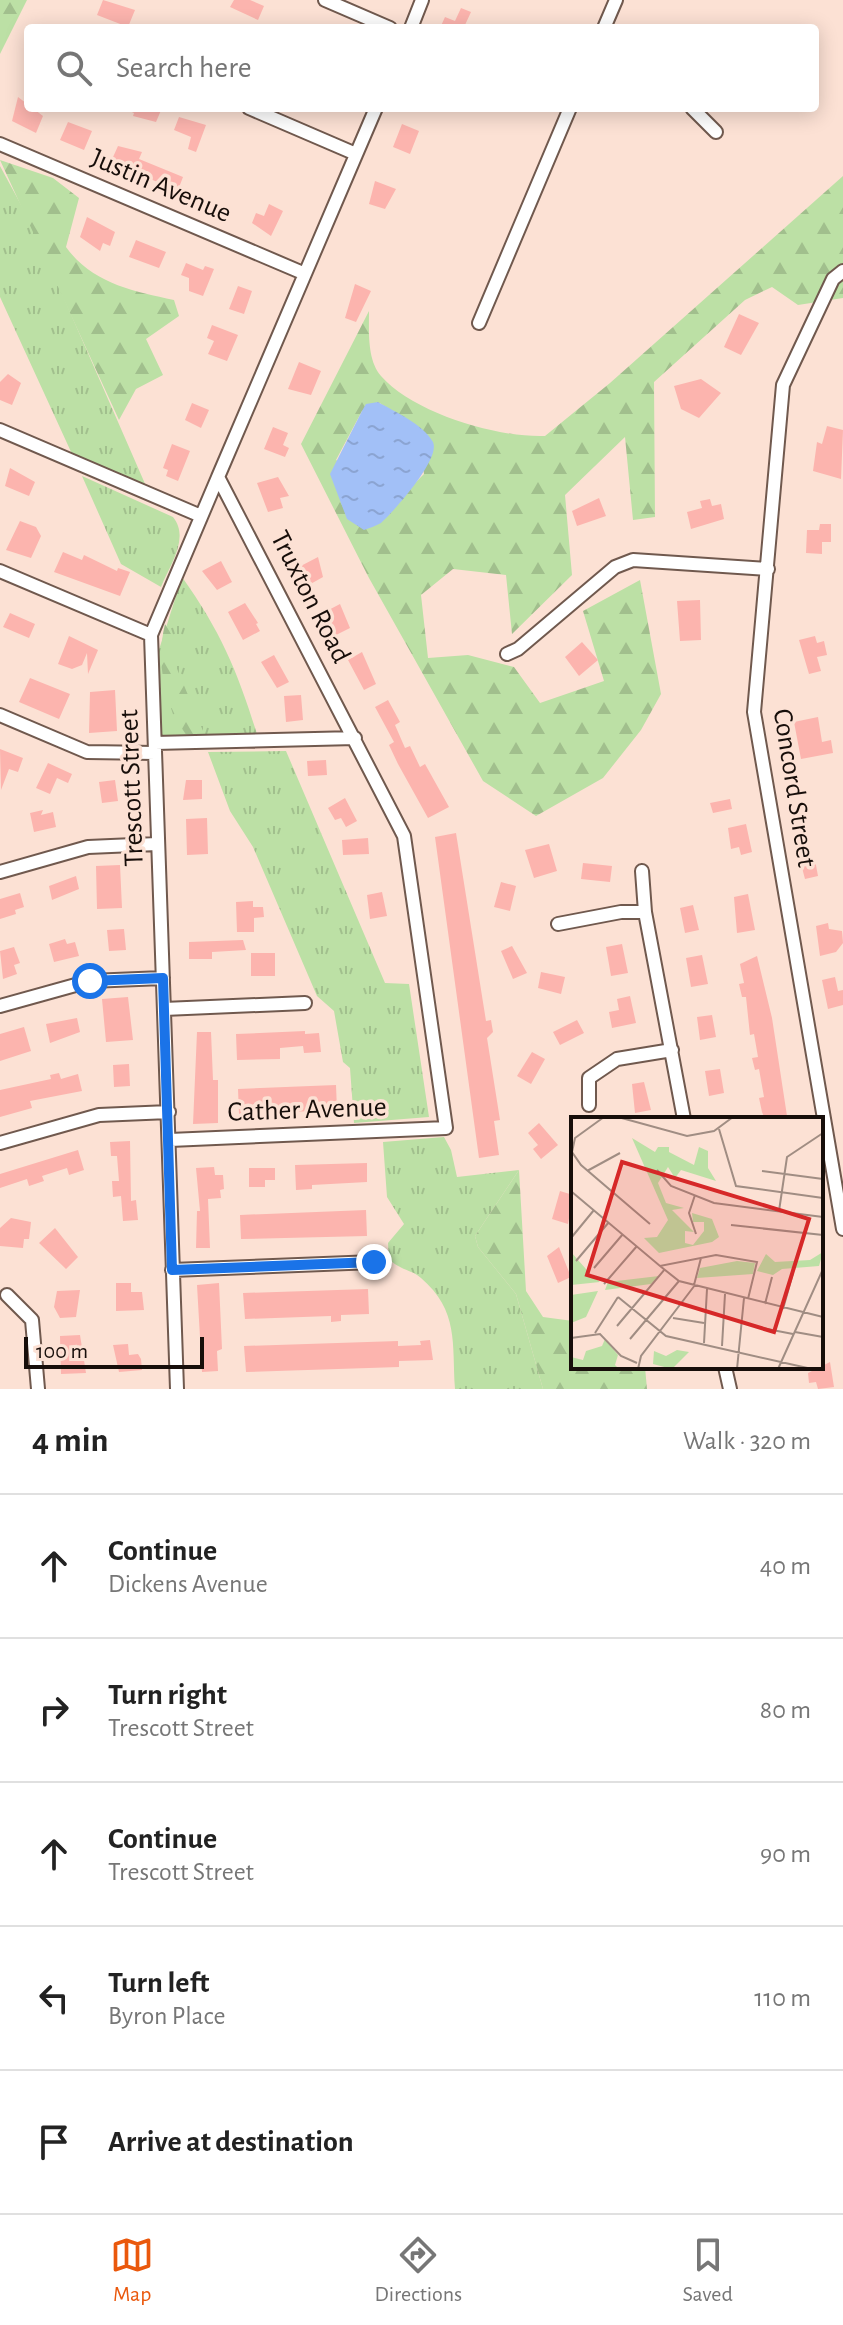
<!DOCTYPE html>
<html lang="en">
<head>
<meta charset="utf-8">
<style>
	body { margin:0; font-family:"Alegreya Sans",sans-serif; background:#f2f2f2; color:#222 }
	.scale { position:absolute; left:24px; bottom:20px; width:180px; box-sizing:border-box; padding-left:8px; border:4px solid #170e0a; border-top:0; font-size:22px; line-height:28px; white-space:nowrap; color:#170e0a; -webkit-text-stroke:6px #fce1d4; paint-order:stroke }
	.stop { position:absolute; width:24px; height:24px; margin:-18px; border:6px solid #1a73e8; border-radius:50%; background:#fff }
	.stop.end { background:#1a73e8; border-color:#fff; box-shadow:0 2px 8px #0008 }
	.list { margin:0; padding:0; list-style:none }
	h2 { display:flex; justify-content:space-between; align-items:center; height:104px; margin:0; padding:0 32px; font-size:34px }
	h2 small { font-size:26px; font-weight:400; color:#767676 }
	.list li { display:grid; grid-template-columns:52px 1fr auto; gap:24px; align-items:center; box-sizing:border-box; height:144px; padding:0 32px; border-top:2px solid #e0e0e0 }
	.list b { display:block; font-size:30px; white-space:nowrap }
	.list p { margin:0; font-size:26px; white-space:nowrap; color:#767676 }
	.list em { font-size:26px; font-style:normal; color:#767676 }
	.icon { flex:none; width:44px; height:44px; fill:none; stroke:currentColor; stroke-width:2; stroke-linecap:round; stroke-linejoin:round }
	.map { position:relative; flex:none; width:843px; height:1389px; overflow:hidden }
	.search { position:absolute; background:#fff; box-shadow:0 4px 20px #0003; left:24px; right:24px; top:24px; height:88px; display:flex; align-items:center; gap:20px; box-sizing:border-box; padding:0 28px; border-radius:8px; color:#767676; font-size:30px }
	.sheet { height:824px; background:#fff }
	nav { display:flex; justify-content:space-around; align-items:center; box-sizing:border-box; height:112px; border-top:2px solid #e0e0e0; background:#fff; font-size:22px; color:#767676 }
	nav a { display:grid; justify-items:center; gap:4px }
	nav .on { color:#ea580c }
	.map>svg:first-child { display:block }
	.grass { fill:url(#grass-tufts) }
	.forest { fill:url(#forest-firs); fill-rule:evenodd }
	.water { fill:url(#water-ripples) }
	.building { fill:#fcb4ae }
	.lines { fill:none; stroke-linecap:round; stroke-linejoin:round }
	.minor-casing { stroke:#70594e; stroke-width:16 }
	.minor { stroke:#fff; stroke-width:12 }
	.route { stroke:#1a73e8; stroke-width:10 }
	.labels { text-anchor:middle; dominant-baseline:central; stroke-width:7; stroke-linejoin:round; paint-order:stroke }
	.street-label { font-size:28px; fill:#170e0a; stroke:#fce1d4 }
	.inset-road { fill:none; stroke:#a08d83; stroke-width:2 }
	.view { fill:#d62828; fill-opacity:0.15; stroke:#d62828; stroke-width:4 }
	.inset-edge { fill:none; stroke:#170e0a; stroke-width:4 }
</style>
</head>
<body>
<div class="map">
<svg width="843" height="1389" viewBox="0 0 843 1389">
	<defs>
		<pattern id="grass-tufts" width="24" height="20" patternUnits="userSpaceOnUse" patternTransform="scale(2)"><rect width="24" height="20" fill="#bce0a5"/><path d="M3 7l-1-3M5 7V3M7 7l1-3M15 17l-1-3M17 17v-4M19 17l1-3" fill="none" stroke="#a1bf8d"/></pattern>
		<pattern id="forest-firs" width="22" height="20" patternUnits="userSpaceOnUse" patternTransform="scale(2)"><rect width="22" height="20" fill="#bce0a5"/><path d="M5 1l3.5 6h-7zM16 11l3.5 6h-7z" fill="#a1bf8d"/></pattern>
		<pattern id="water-ripples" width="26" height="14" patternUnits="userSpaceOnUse" patternTransform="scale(2)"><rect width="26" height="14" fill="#a2c0f7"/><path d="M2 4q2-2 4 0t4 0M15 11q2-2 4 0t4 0" fill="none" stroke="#8ba4d2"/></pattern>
	</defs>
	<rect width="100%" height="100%" fill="#fce1d4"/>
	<path class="grass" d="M 0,166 L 32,225 L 146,486 L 72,454 L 0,297 Z
		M 82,476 L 173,517 C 190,538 170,565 161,587 L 121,564 Z
		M 182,577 C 221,632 237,670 257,734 L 160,741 L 157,656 Z
		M 286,751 L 385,983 L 409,984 L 429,1117 L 354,1123 L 350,1068 L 343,1062 L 334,1011 L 317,996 L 253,847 L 230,811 L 208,752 Z
		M 444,1137 L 451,1150 L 457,1177 L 519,1170 L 475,1236 L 478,1247 L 516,1294 L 543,1389 L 455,1389 C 452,1343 459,1311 421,1278 C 413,1270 401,1271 389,1259 L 388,1243 L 404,1224 L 387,1197 L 383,1142 Z"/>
	<path class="forest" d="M 0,0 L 27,0 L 0,54 Z
		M 0,160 L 53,178 L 79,198 L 66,247 C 92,283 132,291 174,300 L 179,316 L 146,339 L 163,375 L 136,389 L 119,420 Z
		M 843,176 L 843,298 L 798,305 L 772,287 L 745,300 L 654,382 L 655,517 L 633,520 L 625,437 L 565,495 L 572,575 L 512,634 L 506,575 L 453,569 L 421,595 L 428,658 L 468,655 L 514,667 L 540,703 L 604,681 L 583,611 L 640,580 L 661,694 L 641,730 L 603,778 L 536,816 L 483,781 L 369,578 L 301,444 L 369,311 C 369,332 367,360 381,376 C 413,413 498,438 545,436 L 610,383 ZM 378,402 L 417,427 L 424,474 L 404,494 L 336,460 L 362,411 Z
		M 165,624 L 171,633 L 175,664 L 206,738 L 189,739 C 165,705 155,665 165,624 Z
		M 519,1170 L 526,1291 L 543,1317 L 573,1321 L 573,1367 L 645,1367 L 647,1389 L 543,1389 L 516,1294 L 478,1247 L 475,1236 Z"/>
	<path class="water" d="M 378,402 C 395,412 423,424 433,442 C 441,459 394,511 381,523 C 376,526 369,528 364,530 L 347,519 L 330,474 L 362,411 L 366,404 Z"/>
	<path class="building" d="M 103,0 L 135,10 L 128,27 L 97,15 Z
		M 234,0 L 250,0 L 264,6 L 258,20 L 230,7 Z
		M 461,8 L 471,12 L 465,25 L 472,28 L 440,28 L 445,17 L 455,21 Z
		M 18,97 L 43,116 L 36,133 L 12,121 Z
		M 123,108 L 162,108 L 156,122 L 133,116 L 134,113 Z
		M 179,117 L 206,125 L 196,152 L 188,149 L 191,137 L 174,130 Z
		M 68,122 L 92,131 L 84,150 L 60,140 Z
		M 402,124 L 419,131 L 410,154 L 393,147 Z
		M 118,146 L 142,152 L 139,159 L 183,177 L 178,190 L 122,168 L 120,171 L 109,166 Z
		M 375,181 L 396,189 L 385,209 L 369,204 Z
		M 269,204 L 283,211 L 271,236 L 252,223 L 256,213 L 264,216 Z
		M 87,217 L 115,232 L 110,246 L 103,243 L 100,251 L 80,237 Z
		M 136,240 L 166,252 L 159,268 L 129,257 Z
		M 186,263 L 203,270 L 205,266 L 214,269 L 203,296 L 189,291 L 189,278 L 181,275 Z
		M 355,284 L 371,291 L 356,322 L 345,318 Z
		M 238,286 L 252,291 L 244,314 L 229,309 Z
		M 739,314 L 759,323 L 741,355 L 724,347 Z
		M 212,325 L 238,335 L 227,361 L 208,354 L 214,341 L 207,338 Z
		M 299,362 L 321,371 L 311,395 L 288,389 Z
		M 8,374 L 21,383 L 12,405 L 0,400 L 0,382 Z
		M 701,379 L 721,393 L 699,418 L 681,409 L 674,386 Z
		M 192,403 L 209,410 L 201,428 L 185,420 Z
		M 827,426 L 843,430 L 841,479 L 813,471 L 817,442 L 822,444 Z
		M 273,427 L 288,433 L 283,445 L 289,448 L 285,457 L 264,449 Z
		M 172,444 L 190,451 L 178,481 L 166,476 L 168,470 L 163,468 Z
		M 10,468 L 35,482 L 29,496 L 5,486 Z
		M 278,477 L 289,496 L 280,498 L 283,508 L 268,512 L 257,483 Z
		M 599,498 L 606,516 L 577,526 L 572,511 Z
		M 710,499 L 712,506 L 721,504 L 724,519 L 691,529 L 687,512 L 702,508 L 700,501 Z
		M 20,521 L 36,527 L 41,536 L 31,558 L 6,550 Z
		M 820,524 L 831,524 L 831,542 L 822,542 L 822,554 L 806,553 L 807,530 L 819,530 Z
		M 63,552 L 82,560 L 84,555 L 117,571 L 118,568 L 130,572 L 120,596 L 54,572 Z
		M 318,557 L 323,577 L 307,586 L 295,569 Z
		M 221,561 L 232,582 L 217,590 L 202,571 Z
		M 700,600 L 701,640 L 680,641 L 677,601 Z
		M 245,603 L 258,623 L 256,624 L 260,631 L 243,640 L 228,612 Z
		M 340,604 L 350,628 L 336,635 L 321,614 Z
		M 10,613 L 35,624 L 29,638 L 3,627 Z
		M 69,636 L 98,650 L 88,674 L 87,653 L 82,665 L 72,669 L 58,664 Z
		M 815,636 L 817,643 L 824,641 L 827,655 L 817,657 L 821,671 L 809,674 L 799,640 Z
		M 582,642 L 598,660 L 579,676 L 565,657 Z
		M 362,652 L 376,684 L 364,690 L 348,660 Z
		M 274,655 L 289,682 L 277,688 L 261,662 Z
		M 30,678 L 70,694 L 59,719 L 19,702 Z
		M 115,690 L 117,731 L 89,733 L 90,692 Z
		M 301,695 L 303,720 L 286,722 L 284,696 Z
		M 388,700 L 400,722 L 395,725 L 405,748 L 410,746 L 420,767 L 425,764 L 449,807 L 428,818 L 398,764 L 389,745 L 394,742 L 375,707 Z
		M 818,717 L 822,742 L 831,740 L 833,753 L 801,759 L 794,722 Z
		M 0,749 L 23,758 L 18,772 L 9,769 L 1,790 Z
		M 326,760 L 327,775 L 308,776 L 307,761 Z
		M 48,763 L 72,774 L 68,783 L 57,778 L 50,794 L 36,788 Z
		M 115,780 L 118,801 L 102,803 L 99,782 Z
		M 186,780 L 202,780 L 202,799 L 183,800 Z
		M 345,798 L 357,821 L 346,827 L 341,818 L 335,820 L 328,808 Z
		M 730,799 L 732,809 L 713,813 L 710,803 Z
		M 43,810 L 41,815 L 53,812 L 56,827 L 34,832 L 30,813 Z
		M 207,818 L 208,854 L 187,855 L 186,819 Z
		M 746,824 L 752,852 L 741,855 L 739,847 L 731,849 L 728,828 Z
		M 456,833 L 486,1021 L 491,1020 L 493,1032 L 487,1038 L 500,1120 L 494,1121 L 499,1155 L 479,1158 L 435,837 Z
		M 368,838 L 369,854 L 343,855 L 342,840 Z
		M 549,844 L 557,871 L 534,878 L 525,850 Z
		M 815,860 L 818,876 L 805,879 L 801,864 Z
		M 583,863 L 612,866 L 610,882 L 581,879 Z
		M 120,865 L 122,908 L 97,909 L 96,866 Z
		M 76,876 L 79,889 L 52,900 L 49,886 Z
		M 501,882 L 516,886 L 510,911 L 494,907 Z
		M 382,892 L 387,916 L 370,919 L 367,895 Z
		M 20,893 L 24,907 L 15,910 L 16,914 L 0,919 L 0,899 Z
		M 748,894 L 755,930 L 737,933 L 734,897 Z
		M 253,901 L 253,907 L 263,907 L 264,917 L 254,918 L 254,932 L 237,932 L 236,902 Z
		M 693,905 L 699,930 L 685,933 L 680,908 Z
		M 828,923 L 829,929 L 842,931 L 843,943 L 836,952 L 820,956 L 816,926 Z
		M 124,929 L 126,950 L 109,951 L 107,930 Z
		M 65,939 L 67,944 L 75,942 L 79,956 L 54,962 L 49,944 Z
		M 243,940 L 246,950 L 212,952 L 212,959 L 189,959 L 189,942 Z
		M 622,944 L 628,973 L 611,976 L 606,947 Z
		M 512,946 L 527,973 L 513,979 L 501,951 Z
		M 14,947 L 20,963 L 14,965 L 17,974 L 3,979 L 0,951 Z
		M 251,953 L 275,953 L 275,976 L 251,976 Z
		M 702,955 L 708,984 L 691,987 L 686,958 Z
		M 757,956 L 772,1018 L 787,1116 L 773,1119 L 765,1119 L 762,1112 L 759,1098 L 764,1097 L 759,1069 L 755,1070 L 752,1058 L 758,1057 L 754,1034 L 750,1035 L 746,997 L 742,997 L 739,984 L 744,983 L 740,964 Z
		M 541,972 L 565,977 L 561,994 L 538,988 Z
		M 835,977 L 838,991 L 843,990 L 843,1005 L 828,1009 L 822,980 Z
		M 630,996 L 636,1023 L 612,1028 L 609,1012 L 619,1010 L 617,999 Z
		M 128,997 L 133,1040 L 106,1042 L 102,999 Z
		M 712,1015 L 716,1037 L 700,1040 L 697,1017 Z
		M 77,1018 L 80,1032 L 50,1043 L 46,1024 Z
		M 577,1020 L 584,1033 L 560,1045 L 553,1032 Z
		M 24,1027 L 31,1051 L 0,1061 L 0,1034 Z
		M 305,1031 L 305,1034 L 319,1033 L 321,1052 L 304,1053 L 303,1046 L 280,1048 L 280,1059 L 237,1060 L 236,1034 Z
		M 197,1032 L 211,1032 L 213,1080 L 218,1080 L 218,1123 L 193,1124 Z
		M 532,1052 L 545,1059 L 531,1084 L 517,1076 Z
		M 129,1064 L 130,1086 L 114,1087 L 113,1065 Z
		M 720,1069 L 724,1093 L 709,1096 L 705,1071 Z
		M 59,1073 L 61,1079 L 78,1074 L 82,1091 L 30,1101 L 32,1108 L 0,1117 L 0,1090 L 51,1079 L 50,1075 Z
		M 644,1082 L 651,1110 L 635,1113 L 632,1084 Z
		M 336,1085 L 337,1110 L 239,1114 L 238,1089 Z
		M 539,1123 L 558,1145 L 541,1159 L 533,1149 L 538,1145 L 528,1133 Z
		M 130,1141 L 131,1201 L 136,1200 L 138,1220 L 123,1221 L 121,1196 L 113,1197 L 112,1181 L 119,1181 L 117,1156 L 111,1156 L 110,1142 Z
		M 78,1150 L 84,1170 L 69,1175 L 67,1168 L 42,1176 L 44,1181 L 29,1186 L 27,1179 L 0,1188 L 0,1174 Z
		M 367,1163 L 367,1182 L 312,1185 L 312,1189 L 296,1190 L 295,1165 Z
		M 214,1167 L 215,1175 L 223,1175 L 224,1189 L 220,1190 L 221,1198 L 208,1199 L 210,1248 L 196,1248 L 197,1211 L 200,1211 L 196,1168 Z
		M 249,1168 L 275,1168 L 275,1180 L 265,1180 L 265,1187 L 249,1187 Z
		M 560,1191 L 573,1195 L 568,1224 L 552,1219 Z
		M 366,1210 L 367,1236 L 241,1239 L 240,1215 Z
		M 11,1218 L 31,1222 L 29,1239 L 24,1239 L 23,1248 L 0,1246 L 0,1228 Z
		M 55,1228 L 78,1257 L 66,1269 L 39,1243 Z
		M 559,1247 L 571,1277 L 558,1283 L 547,1256 Z
		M 116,1283 L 131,1283 L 131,1292 L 142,1292 L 144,1310 L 116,1311 Z
		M 219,1283 L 222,1349 L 217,1351 L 218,1371 L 202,1372 L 197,1285 Z
		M 368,1289 L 369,1314 L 341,1315 L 341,1321 L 331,1322 L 331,1316 L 245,1319 L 243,1293 Z
		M 80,1290 L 76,1317 L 60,1318 L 54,1307 L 57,1291 Z
		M 80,1335 L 86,1373 L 61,1374 L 60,1336 Z
		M 430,1340 L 433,1360 L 399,1361 L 399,1367 L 246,1372 L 244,1346 L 398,1341 L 398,1346 L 421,1345 L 420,1341 Z
		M 128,1344 L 129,1355 L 138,1354 L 141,1359 L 142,1370 L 119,1372 L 113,1345 Z
		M 830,1362 L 834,1387 L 818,1389 L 816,1382 L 809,1383 L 808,1373 Z"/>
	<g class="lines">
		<g class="minor-casing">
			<path id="minor" d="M 325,0 L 390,28
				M 411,28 L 422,0
				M 604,28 L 616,0
				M 249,108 L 356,154
				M 692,108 L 716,132
				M 0,144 L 303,273
				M 843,271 L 833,279 L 783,385 L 754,712 L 843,1229
				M 479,323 L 570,108
				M 0,430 L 201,516
				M 0,571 L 151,635
				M 507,654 L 518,649 L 615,567 L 633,560 L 768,569
				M 0,715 L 87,752 L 155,753
				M 155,743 L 355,738
				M 642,871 L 645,912 L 684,1119
				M 0,872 L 88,847 L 157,844
				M 558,924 L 621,912 L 645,912
				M 0,1006 L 90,981 L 163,978
				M 164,1009 L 305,1003
				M 589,1105 L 589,1078 L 617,1059 L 672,1050
				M 170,1140 L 446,1128 L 404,836 L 218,477 L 376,108
				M 0,1143 L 99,1115 L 169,1112
				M 172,1270 L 374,1262
				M 7,1295 L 32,1320 L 38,1389
				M 725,1367 L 730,1389
				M 177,1389 L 151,635 L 218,477"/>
		</g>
		<use href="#minor" class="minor"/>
	</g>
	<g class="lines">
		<path class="route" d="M 90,981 L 163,978 L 172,1270 L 374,1262"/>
	</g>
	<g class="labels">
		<g class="street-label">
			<text transform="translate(161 186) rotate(23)">Justin Avenue</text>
			<text transform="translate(310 597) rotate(63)">Truxton Road</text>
			<text transform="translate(132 788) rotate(-92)">Trescott Street</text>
			<text transform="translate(794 788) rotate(81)">Concord Street</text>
			<text transform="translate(307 1110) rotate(-2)">Cather Avenue</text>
		</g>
	</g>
	<g transform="translate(571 1117)">
		<rect width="252" height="252" fill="#fce1d4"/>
		<path d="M 252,135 L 248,149 L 211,152 L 202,158 L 186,154 L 195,137 L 204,145 L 239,143 ZM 166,144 L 184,146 L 182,157 L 126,161 L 129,151 ZM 88,159 L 80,167 L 34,173 L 37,165 Z" fill="#bce0a5"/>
		<path d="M 61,21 L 84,35 L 87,30 L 98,30 L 98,35 L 123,48 L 128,30 L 137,34 L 137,51 L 145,64 L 110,53 L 104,61 L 97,50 L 87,66 L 95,86 L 113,91 L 101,93 L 123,115 L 114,114 L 114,126 L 122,128 L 133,114 L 133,105 L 122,105 L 121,96 L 141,102 L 148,120 L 141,125 L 88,136 L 73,121 L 86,120 L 97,103 ZM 0,135 L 22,160 L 29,165 L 0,168 ZM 27,174 L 15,200 L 0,206 L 0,178 ZM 34,222 L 47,238 L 44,248 L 48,252 L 0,252 L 0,240 L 12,243 L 15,234 L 31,229 ZM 106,233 L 118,235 L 101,252 L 82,247 L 83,234 L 95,239 Z" fill="#bce0a5"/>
		<path class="inset-road" d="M 33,0 L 4,21 L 1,35 L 10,48 L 79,107M 47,0 L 116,19 L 143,14 L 162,0M 148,12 L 165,69 L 252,81M 86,53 L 100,69 L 143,86 L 252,100M 16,54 L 49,36M 191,54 L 252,62M 1,75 L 89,149 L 145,138 L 186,145 L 177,182M 124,78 L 118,96 L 125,117M 208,94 L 216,40 L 252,16M 160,108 L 252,118M 0,121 L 23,93M 5,144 L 38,105M 89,149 L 108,164 L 252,200M 23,151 L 52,117M 33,167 L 66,129M 123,168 L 130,141M 47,180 L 95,219 L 241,252M 194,187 L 201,160M 212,192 L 222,156M 102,201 L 133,206M 46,209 L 94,152M 191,211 L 222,217M 224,215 L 252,220M 24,216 L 47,180M 0,221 L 29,217 L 50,239 L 66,246M 59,222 L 108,164M 133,226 L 136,172M 151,229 L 154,177M 67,252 L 70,239 L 124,168M 166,252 L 173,181M 207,252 L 252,152"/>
		<path class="view" d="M 51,45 L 238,102 L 203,215 L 16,158 Z"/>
		<rect width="252" height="252" class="inset-edge"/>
	</g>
</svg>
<div class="scale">100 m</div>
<div class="stop" style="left:90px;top:981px"></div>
<div class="stop end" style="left:374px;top:1262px"></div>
<div class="search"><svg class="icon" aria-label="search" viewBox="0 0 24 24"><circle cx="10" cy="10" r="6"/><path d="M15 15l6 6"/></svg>Search here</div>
</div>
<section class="sheet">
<h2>4 min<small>Walk · 320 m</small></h2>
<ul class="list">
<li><svg class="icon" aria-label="ahead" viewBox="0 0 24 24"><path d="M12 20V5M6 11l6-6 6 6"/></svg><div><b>Continue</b><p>Dickens Avenue</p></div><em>40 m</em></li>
<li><svg class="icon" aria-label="right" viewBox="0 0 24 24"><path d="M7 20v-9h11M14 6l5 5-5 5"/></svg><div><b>Turn right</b><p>Trescott Street</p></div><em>80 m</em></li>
<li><svg class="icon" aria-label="ahead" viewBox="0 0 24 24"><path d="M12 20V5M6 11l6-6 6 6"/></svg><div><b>Continue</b><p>Trescott Street</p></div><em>90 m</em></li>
<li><svg class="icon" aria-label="left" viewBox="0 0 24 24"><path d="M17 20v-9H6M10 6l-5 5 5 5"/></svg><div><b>Turn left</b><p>Byron Place</p></div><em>110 m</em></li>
<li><svg class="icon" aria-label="arrive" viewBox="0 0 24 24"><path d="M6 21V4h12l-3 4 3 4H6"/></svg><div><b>Arrive at destination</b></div></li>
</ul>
</section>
<nav>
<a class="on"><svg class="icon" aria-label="map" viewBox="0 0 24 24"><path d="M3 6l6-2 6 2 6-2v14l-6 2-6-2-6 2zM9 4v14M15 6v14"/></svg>Map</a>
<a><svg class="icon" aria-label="directions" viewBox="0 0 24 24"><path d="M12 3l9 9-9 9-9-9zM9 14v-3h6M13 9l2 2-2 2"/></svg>Directions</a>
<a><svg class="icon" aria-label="saved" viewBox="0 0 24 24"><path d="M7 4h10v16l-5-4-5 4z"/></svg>Saved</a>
</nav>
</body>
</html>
